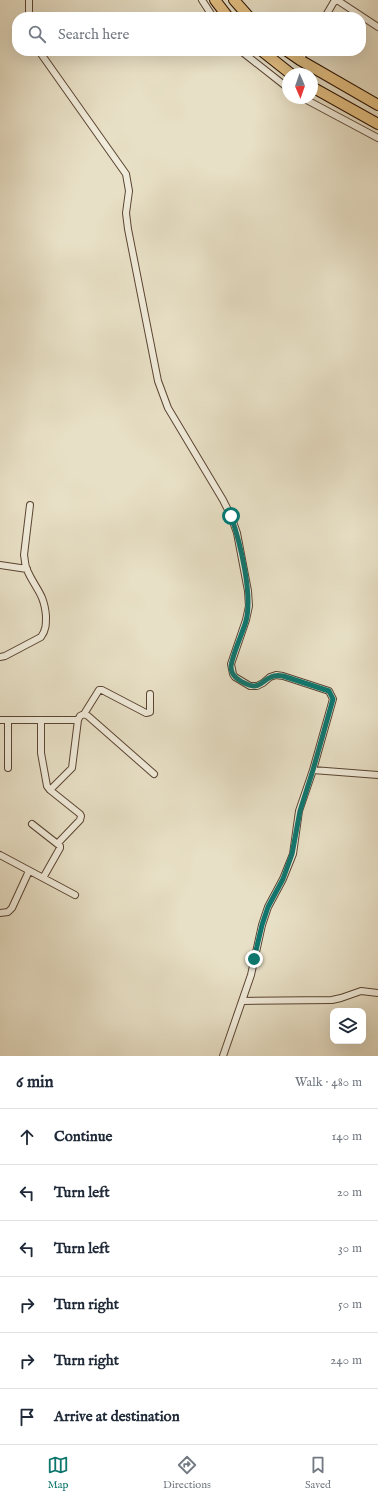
<!DOCTYPE html>
<html lang="en">
<head>
<meta charset="utf-8">
<style>
	body { margin:0; font-family:"IM FELL English",serif; background:#f2f2f3; color:#1f2937 }
	.controls { position:absolute; right:12px; bottom:12px; display:grid; overflow:hidden; border-radius:8px; box-shadow:0 4px 16px #0002 }
	.controls button { width:36px; height:36px; display:grid; place-items:center; padding:0; border:0; border-bottom:1px solid #e0e1e3; background:#fff; color:#1f2937; font:20px sans-serif }
	.compass { position:absolute; left:282px; top:68px; width:36px; height:36px; border-radius:50%; background:#fff; box-shadow:0 4px 16px #0002; rotate:178deg }
	.stop { position:absolute; width:12px; height:12px; margin:-9px; border:3px solid #0f766e; border-radius:50%; background:#fff }
	.stop.end { background:#0f766e; border-color:#fff; box-shadow:0 1px 4px #0008 }
	.list { margin:0; padding:0; list-style:none }
	h2 { display:flex; justify-content:space-between; align-items:center; height:52px; margin:0; padding:0 16px; font-size:17px }
	h2 small { font-size:13px; font-weight:400; color:#747a83 }
	.list li { display:grid; grid-template-columns:26px 1fr auto; gap:12px; align-items:center; box-sizing:border-box; height:56px; padding:0 16px; border-top:1px solid #e0e1e3 }
	.list b { display:block; font-size:15px; white-space:nowrap }
	.list em { font-size:13px; font-style:normal; color:#747a83 }
	.icon { flex:none; width:22px; height:22px; fill:none; stroke:currentColor; stroke-width:2; stroke-linecap:round; stroke-linejoin:round }
	.map { position:relative; flex:none; width:378px; height:1056px; overflow:hidden }
	.search { position:absolute; background:#fff; box-shadow:0 4px 16px #0002; left:12px; right:12px; top:12px; height:44px; display:flex; align-items:center; gap:10px; box-sizing:border-box; padding:0 14px; border-radius:16px; color:#747a83; font-size:15px }
	.sheet { height:388px; background:#fff }
	nav { display:flex; justify-content:space-around; align-items:center; box-sizing:border-box; height:56px; border-top:1px solid #e0e1e3; background:#fff; font-size:11px; color:#747a83 }
	nav a { display:grid; justify-items:center; gap:2px }
	nav .on { color:#0f766e }
	.map>svg:first-child { display:block }
	.lines { fill:none; stroke-linecap:round; stroke-linejoin:round }
	.minor-casing { stroke:#5a4432; stroke-width:8 }
	.trunk-casing { stroke:#2a1000; stroke-width:12 }
	.minor { stroke:#f0ebda; stroke-width:6 }
	.trunk { stroke:#e4c083; stroke-width:10 }
	.route { stroke:#0f766e; stroke-width:5 }
</style>
</head>
<body>
<div class="map">
<svg width="378" height="1056" viewBox="0 0 378 1056">
	<rect width="100%" height="100%" fill="#e8e0c6"/>
	<filter id="stains"><feTurbulence type="fractalNoise" baseFrequency=".005" numOctaves="4"/><feColorMatrix values="0 0 0 0 .2 0 0 0 0 .09 0 0 0 0 .02 0 0 0 .5 -.17"/></filter>
	<radialGradient id="worn" r=".72"><stop offset=".6" stop-color="#630" stop-opacity="0"/><stop offset="1" stop-color="#630" stop-opacity=".3"/></radialGradient>
	<g class="lines">
		<g class="minor-casing">
			<path id="minor" d="M 29,0 L 29,17
				M 202,0 L 213,17
				M 337,0 L 378,27
				M 325,17 L 335,0
				M 39,51 L 126,174 L 129,191 L 126,213 L 128,229 L 158,381 L 168,408 L 223,500 L 231,516 L 237,533 L 248,591 L 249,606 L 246,620 L 231,664 L 233,674 L 235,677 L 250,686 L 257,686 L 263,683 L 270,677 L 276,675 L 283,676 L 329,691 L 333,699 L 313,770 L 299,811 L 293,854 L 283,879 L 268,907 L 262,925 L 251,975 L 223,1056
				M 241,51 L 288,88
				M 300,60 L 305,51
				M 303,98 L 378,138
				M 0,565 L 27,569
				M 0,657 L 5,656 L 41,637 C 46,630 46,625 46,616 C 44,593 36,590 27,570 C 25,566 25,560 24,555 L 30,505
				M 84,714 L 99,690 L 102,690 L 146,713 L 150,712 L 150,694
				M 0,720 L 78,720
				M 41,720 L 41,753 L 47,786 L 50,790 L 80,814 L 81,816 L 80,820 L 58,843
				M 8,768 L 8,720
				M 313,770 L 378,775
				M 50,790 L 72,768 L 78,720 L 80,716 L 84,714 L 88,716 L 154,774
				M 32,824 L 60,846 L 60,848 L 43,878
				M 0,855 L 75,895
				M 0,913 L 8,912 L 12,908 L 29,871
				M 242,1001 L 332,1000 L 341,998 L 361,991 L 378,993"/>
		</g>
		<g class="trunk-casing">
			<path id="trunk" d="M 215,0 L 228,17
				M 234,0 L 249,17
				M 262,51 L 291,74
				M 287,51 L 300,60 L 378,105
				M 312,87 L 378,124"/>
		</g>
		<use href="#minor" class="minor"/>
		<use href="#trunk" class="trunk"/>
	</g>
	<g class="lines">
		<path class="route" d="M 231,516 C 240,542 253,594 246,621 C 243,632 231,658 231,667 C 231,677 241,682 249,685 C 259,689 263,680 271,677 C 275,675 278,675 283,676 L 329,691 L 333,699 L 313,770 L 300,811 L 292,854 L 283,879 L 268,907 L 262,925 L 254,959"/>
	</g>
	<rect width="100%" height="100%" filter="url(#stains)"/>
	<rect width="100%" height="100%" fill="url(#worn)"/>
</svg>
<div class="controls">
<button><svg class="icon" aria-label="layers" viewBox="0 0 24 24"><path d="M12 4l9 5-9 5-9-5zM3 14l9 5 9-5"/></svg></button>
</div>
<svg class="compass" viewBox="-18 -18 36 36"><path d="M0-13l5 13h-10z" fill="#e53935"/><path d="M0 13l5-13h-10z" fill="#747a83"/></svg>
<div class="stop" style="left:231px;top:516px"></div>
<div class="stop end" style="left:254px;top:959px"></div>
<div class="search"><svg class="icon" aria-label="search" viewBox="0 0 24 24"><circle cx="10" cy="10" r="6"/><path d="M15 15l6 6"/></svg>Search here</div>
</div>
<section class="sheet">
<h2>6 min<small>Walk · 480 m</small></h2>
<ul class="list">
<li><svg class="icon" aria-label="ahead" viewBox="0 0 24 24"><path d="M12 20V5M6 11l6-6 6 6"/></svg><div><b>Continue</b></div><em>140 m</em></li>
<li><svg class="icon" aria-label="left" viewBox="0 0 24 24"><path d="M17 20v-9H6M10 6l-5 5 5 5"/></svg><div><b>Turn left</b></div><em>20 m</em></li>
<li><svg class="icon" aria-label="left" viewBox="0 0 24 24"><path d="M17 20v-9H6M10 6l-5 5 5 5"/></svg><div><b>Turn left</b></div><em>30 m</em></li>
<li><svg class="icon" aria-label="right" viewBox="0 0 24 24"><path d="M7 20v-9h11M14 6l5 5-5 5"/></svg><div><b>Turn right</b></div><em>50 m</em></li>
<li><svg class="icon" aria-label="right" viewBox="0 0 24 24"><path d="M7 20v-9h11M14 6l5 5-5 5"/></svg><div><b>Turn right</b></div><em>240 m</em></li>
<li><svg class="icon" aria-label="arrive" viewBox="0 0 24 24"><path d="M6 21V4h12l-3 4 3 4H6"/></svg><div><b>Arrive at destination</b></div></li>
</ul>
</section>
<nav>
<a class="on"><svg class="icon" aria-label="map" viewBox="0 0 24 24"><path d="M3 6l6-2 6 2 6-2v14l-6 2-6-2-6 2zM9 4v14M15 6v14"/></svg>Map</a>
<a><svg class="icon" aria-label="directions" viewBox="0 0 24 24"><path d="M12 3l9 9-9 9-9-9zM9 14v-3h6M13 9l2 2-2 2"/></svg>Directions</a>
<a><svg class="icon" aria-label="saved" viewBox="0 0 24 24"><path d="M7 4h10v16l-5-4-5 4z"/></svg>Saved</a>
</nav>
</body>
</html>
